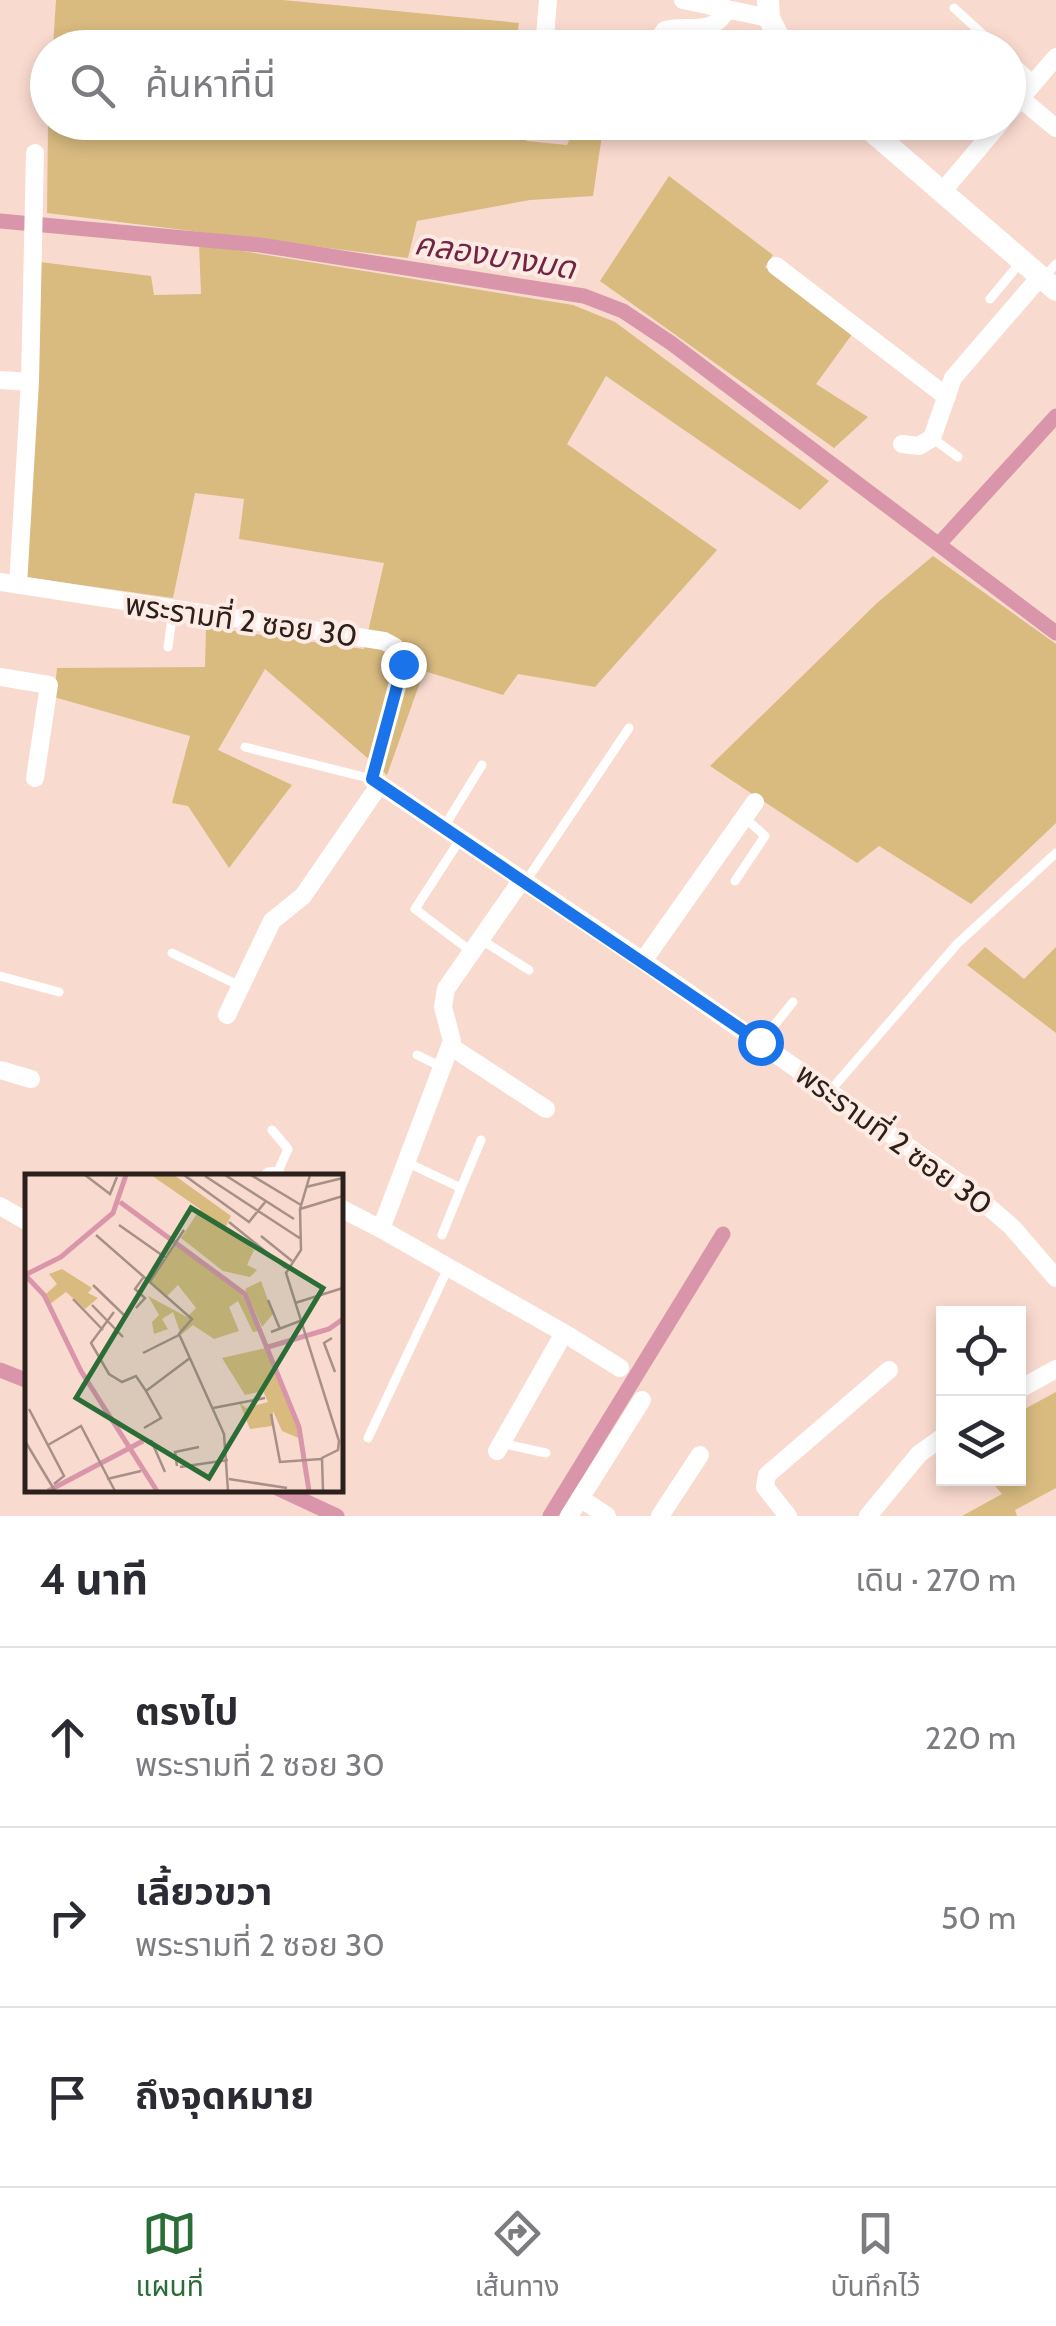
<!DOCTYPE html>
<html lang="th">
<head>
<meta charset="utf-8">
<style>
	body { margin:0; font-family:Cabin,"Noto Sans Thai",sans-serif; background:#f2f2f3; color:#2b2b33 }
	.controls { position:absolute; right:30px; bottom:30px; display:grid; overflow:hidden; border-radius:0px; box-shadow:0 5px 15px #0003 }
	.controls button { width:90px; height:90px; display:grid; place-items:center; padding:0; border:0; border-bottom:2px solid #e1e1e2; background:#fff; color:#2b2b33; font:50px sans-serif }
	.stop { position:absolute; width:30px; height:30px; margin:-22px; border:8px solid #1a73e8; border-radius:50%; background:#fff }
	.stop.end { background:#1a73e8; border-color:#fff; box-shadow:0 2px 10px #0008 }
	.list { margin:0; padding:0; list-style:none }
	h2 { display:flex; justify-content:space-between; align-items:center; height:130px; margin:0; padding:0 40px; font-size:42px }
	h2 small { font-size:32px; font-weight:400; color:#7c7c81 }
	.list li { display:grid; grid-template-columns:65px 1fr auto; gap:30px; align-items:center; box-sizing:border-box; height:180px; padding:0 40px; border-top:2px solid #e1e1e2 }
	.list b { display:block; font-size:38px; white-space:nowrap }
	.list p { margin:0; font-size:32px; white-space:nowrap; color:#7c7c81 }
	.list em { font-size:32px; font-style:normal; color:#7c7c81 }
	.icon { flex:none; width:55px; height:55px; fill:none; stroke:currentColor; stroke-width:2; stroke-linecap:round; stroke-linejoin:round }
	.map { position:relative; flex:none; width:1056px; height:1516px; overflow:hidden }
	.search { position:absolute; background:#fff; box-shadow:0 5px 15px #0003; left:30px; right:30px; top:30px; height:110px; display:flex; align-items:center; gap:25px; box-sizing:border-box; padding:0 35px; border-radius:55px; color:#7c7c81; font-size:38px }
	.sheet { height:670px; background:#fff }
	nav { display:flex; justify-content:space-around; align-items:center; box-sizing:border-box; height:140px; border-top:2px solid #e1e1e2; background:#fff; font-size:28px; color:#7c7c81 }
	nav a { display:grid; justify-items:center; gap:5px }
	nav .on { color:#2b6d37 }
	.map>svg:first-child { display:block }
	.green { fill:#d9bb80 }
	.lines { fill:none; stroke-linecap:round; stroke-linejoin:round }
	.canal { stroke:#d996ab; stroke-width:15 }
	.path { stroke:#9e8880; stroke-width:2.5; stroke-dasharray:2.5 8; stroke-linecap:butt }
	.service { stroke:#fff; stroke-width:9 }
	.minor { stroke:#fff; stroke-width:18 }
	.tertiary { stroke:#fff; stroke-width:22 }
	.route { stroke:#1a73e8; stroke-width:12 }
	.labels { text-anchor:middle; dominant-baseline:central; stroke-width:8; stroke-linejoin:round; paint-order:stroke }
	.street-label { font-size:30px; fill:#2b201c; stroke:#feebe4 }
	.water-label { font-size:32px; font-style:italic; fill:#732444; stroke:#feebe4 }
	.inset-river { fill:none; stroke:#d996ab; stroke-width:5 }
	.inset-road { fill:none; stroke:#a79087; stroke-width:2.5 }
	.view { fill:#2b6d37; fill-opacity:0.15; stroke:#2b6d37; stroke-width:5 }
	.inset-edge { fill:none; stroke:#2b201c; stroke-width:5 }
</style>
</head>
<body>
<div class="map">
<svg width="1056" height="1516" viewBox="0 0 1056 1516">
	<rect width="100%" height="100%" fill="#f9dacf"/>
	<path class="green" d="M 56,0 L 283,0 L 519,23 L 515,47 L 53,47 Z
		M 530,123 L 526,141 L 567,145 L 576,123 L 603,128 L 593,196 L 530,200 L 417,221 L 408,258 L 47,213 L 48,123 Z
		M 669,176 L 773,255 L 765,267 L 853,333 L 816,384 L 868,417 L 834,448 L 600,281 Z
		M 199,244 L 573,305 L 615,322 L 829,481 L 800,510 L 606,376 L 567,444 L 717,550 L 595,687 L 518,674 L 503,695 L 424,671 L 387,775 L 265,669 L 218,750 L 292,785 L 229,868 L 188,806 L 172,803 L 190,736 L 54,697 L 57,668 L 205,667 L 206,627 L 364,649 L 384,563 L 239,539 L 244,499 L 195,493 L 173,598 L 24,577 L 40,262 L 151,276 L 154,295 L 201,294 Z
		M 933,556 L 1056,644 L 1056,823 L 971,904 L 879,846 L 857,863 L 710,766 L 877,603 Z
		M 985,947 L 1024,979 L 1056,947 L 1056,1033 L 967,965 Z
		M 1056,1392 L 1056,1488 L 1015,1510 L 1017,1516 L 962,1516 L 1002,1494 L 989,1479 L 1018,1478 L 1019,1412 Z"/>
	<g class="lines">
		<path class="canal" d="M 0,221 L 260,245 L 584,296 L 623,311 L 671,343 L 1056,633
			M 939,544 L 1056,416
			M 0,1370 L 28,1381
			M 277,1488 L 337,1516
			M 550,1516 L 723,1234"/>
		<path class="path" d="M 750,48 L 754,30
			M 621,122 L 701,133 L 708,122"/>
		<path class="service" d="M 954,8 L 998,48
			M 1008,56 L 1034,80
			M 1044,277 L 1056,264
			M 990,299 L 1020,263
			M 932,438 L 958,457
			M 168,647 L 173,611
			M 245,747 L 372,779
			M 444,827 L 482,765
			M 461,838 L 415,909 L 472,952
			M 526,881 L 629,728
			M 735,881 L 765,836 L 744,817
			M 480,939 L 529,970
			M 172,953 L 240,986
			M 0,976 L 59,992
			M 760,1043 L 793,1002
			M 417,1055 L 442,1067
			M 830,1091 L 957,944 L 1056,853
			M 272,1130 L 288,1149 L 276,1176
			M 406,1162 L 461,1188 L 481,1140
			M 442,1235 L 461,1188
			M 368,1438 L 449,1266
			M 501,1443 L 546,1453"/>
		<path class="minor" d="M 683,0 L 769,18
			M 544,48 L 548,0
			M 652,48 L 665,30 C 690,24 713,37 727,9
			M 1020,98 L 1056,128
			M 1008,113 L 1056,57
			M 942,192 L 1001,122
			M 776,266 L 947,397
			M 0,380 L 30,382
			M 902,444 L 919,446 L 932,438 L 953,378 L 1040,277
			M 0,582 L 384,641 L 395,647 L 403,664 L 372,779 L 643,961 L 964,1186 L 1012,1227 L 1056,1278
			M 18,585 L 30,382 L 35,153
			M 0,677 L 49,685 L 35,778
			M 643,961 L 755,802
			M 227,1015 L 272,921 L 303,896 L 380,784
			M 450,1046 L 546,1109
			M 0,1070 L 31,1079
			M 270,1176 L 277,1176
			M 0,1206 L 28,1222
			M 340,1208 L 381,1229 L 452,1041 L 443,1007 L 446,989 L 521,881
			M 381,1229 L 564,1333 L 497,1451
			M 564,1333 L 620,1368
			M 1018,1390 L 1056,1369
			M 580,1498 L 607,1516
			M 569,1516 L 642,1400
			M 660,1516 L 700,1455
			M 788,1516 L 765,1487 L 767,1475 L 889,1370
			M 868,1516 L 919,1454 L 944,1436"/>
		<path class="tertiary" d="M 768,0 L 769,18 L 784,48
			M 861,122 L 1056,290"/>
	</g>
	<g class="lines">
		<path class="route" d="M 403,664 L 372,779 L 760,1042"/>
	</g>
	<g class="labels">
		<g class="street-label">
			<text transform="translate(241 620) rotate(8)">พระรามที่ 2 ซอย 30</text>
			<text transform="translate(894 1139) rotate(36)">พระรามที่ 2 ซอย 30</text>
		</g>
		<g class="water-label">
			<text transform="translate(495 255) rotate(9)">คลองบางมด</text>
		</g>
	</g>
	<g transform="translate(25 1174)">
		<rect width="318" height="318" fill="#f9dacf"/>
		<path d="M 126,1 L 149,1 L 206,42 L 200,54 L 229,76 L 222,91 L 232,96 L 225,103 L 198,97 L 156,64 L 175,35 ZM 151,70 L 215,116 L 234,157 L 228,158 L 213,127 L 204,133 L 214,157 L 189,165 L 168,151 L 156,161 L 148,138 L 137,145 L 143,155 L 129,160 L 127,148 L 134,141 L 123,122 L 162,143 L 171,134 L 153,111 L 142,122 L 125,108 ZM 37,95 L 67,114 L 63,119 L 73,124 L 60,135 L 41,118 L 25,130 L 21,120 L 32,110 L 24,100 ZM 236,107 L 248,140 L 237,153 L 220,115 ZM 241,174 L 260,219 L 276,265 L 257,257 L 248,237 L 247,252 L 225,255 L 214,228 L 221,234 L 243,228 L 238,217 L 220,221 L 197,184 Z" fill="#d9bb80"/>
		<path class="inset-river" d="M 95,28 L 220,120 L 274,253 L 284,317M 0,101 L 19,121 L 56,197 L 132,317M 0,101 L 36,83 L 88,39 L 101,1M 243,173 L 304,155 L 318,145M 23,317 L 118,267"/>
		<path class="inset-road" d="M 60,1 L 85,20 L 92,3M 159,1 L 224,48 L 241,27M 200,1 L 269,45M 226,1 L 276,31M 285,1 L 275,35 L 276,76 L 261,99 L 314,267 L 313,276 L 297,284 L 298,317M 180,2 L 276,65M 281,13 L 318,4M 275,35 L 318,22M 204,48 L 261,94M 94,51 L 141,84M 71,61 L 167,145 L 154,160 L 199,260 L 203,317M 236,62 L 267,87M 124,109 L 159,56M 68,111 L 99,141M 48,125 L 78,156M 243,126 L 255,155M 270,129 L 318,114M 67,131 L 98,163M 111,134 L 120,124 L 110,115 L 118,104M 89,138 L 66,169 L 84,200 L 97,208 L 111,202 L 121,217 L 165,184M 246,158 L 275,147M 307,164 L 299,169 L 310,198M 118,179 L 154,161M 188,234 L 240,224M 4,235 L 39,302 L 29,310M 246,240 L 255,288 L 296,285M 119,254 L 136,244 L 121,217M 126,266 L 140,298M 0,267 L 30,317M 23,271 L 56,252 L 90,317M 152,292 L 150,278 L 174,273M 155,293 L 203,286M 82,305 L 116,297M 204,305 L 262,314"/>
		<path class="view" d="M 166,34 L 298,114 L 184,304 L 51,224 Z"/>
		<rect width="318" height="318" class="inset-edge"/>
	</g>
</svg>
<div class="controls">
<button><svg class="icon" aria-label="locate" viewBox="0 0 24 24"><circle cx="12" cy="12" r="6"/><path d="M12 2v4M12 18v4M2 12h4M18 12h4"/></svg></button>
<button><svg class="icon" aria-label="layers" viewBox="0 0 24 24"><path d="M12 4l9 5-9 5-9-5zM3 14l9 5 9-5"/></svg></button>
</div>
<div class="stop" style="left:760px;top:1042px"></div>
<div class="stop end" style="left:403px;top:664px"></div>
<div class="search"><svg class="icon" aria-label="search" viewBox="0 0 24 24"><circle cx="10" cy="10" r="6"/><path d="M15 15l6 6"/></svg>ค้นหาที่นี่</div>
</div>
<section class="sheet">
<h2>4 นาที<small>เดิน · 270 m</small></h2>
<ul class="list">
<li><svg class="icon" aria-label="ahead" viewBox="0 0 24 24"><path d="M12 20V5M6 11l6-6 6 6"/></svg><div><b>ตรงไป</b><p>พระรามที่ 2 ซอย 30</p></div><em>220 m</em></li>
<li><svg class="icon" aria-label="right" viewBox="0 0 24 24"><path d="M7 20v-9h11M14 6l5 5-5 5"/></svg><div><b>เลี้ยวขวา</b><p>พระรามที่ 2 ซอย 30</p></div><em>50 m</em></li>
<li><svg class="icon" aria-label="arrive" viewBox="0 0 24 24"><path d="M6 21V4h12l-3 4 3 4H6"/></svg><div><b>ถึงจุดหมาย</b></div></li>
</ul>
</section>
<nav>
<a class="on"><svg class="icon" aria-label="map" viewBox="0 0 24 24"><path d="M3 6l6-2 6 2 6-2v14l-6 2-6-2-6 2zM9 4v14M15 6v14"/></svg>แผนที่</a>
<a><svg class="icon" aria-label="directions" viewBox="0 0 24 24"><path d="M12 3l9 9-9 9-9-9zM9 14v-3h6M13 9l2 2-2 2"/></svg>เส้นทาง</a>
<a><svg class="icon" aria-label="saved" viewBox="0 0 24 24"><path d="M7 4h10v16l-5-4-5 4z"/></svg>บันทึกไว้</a>
</nav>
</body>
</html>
